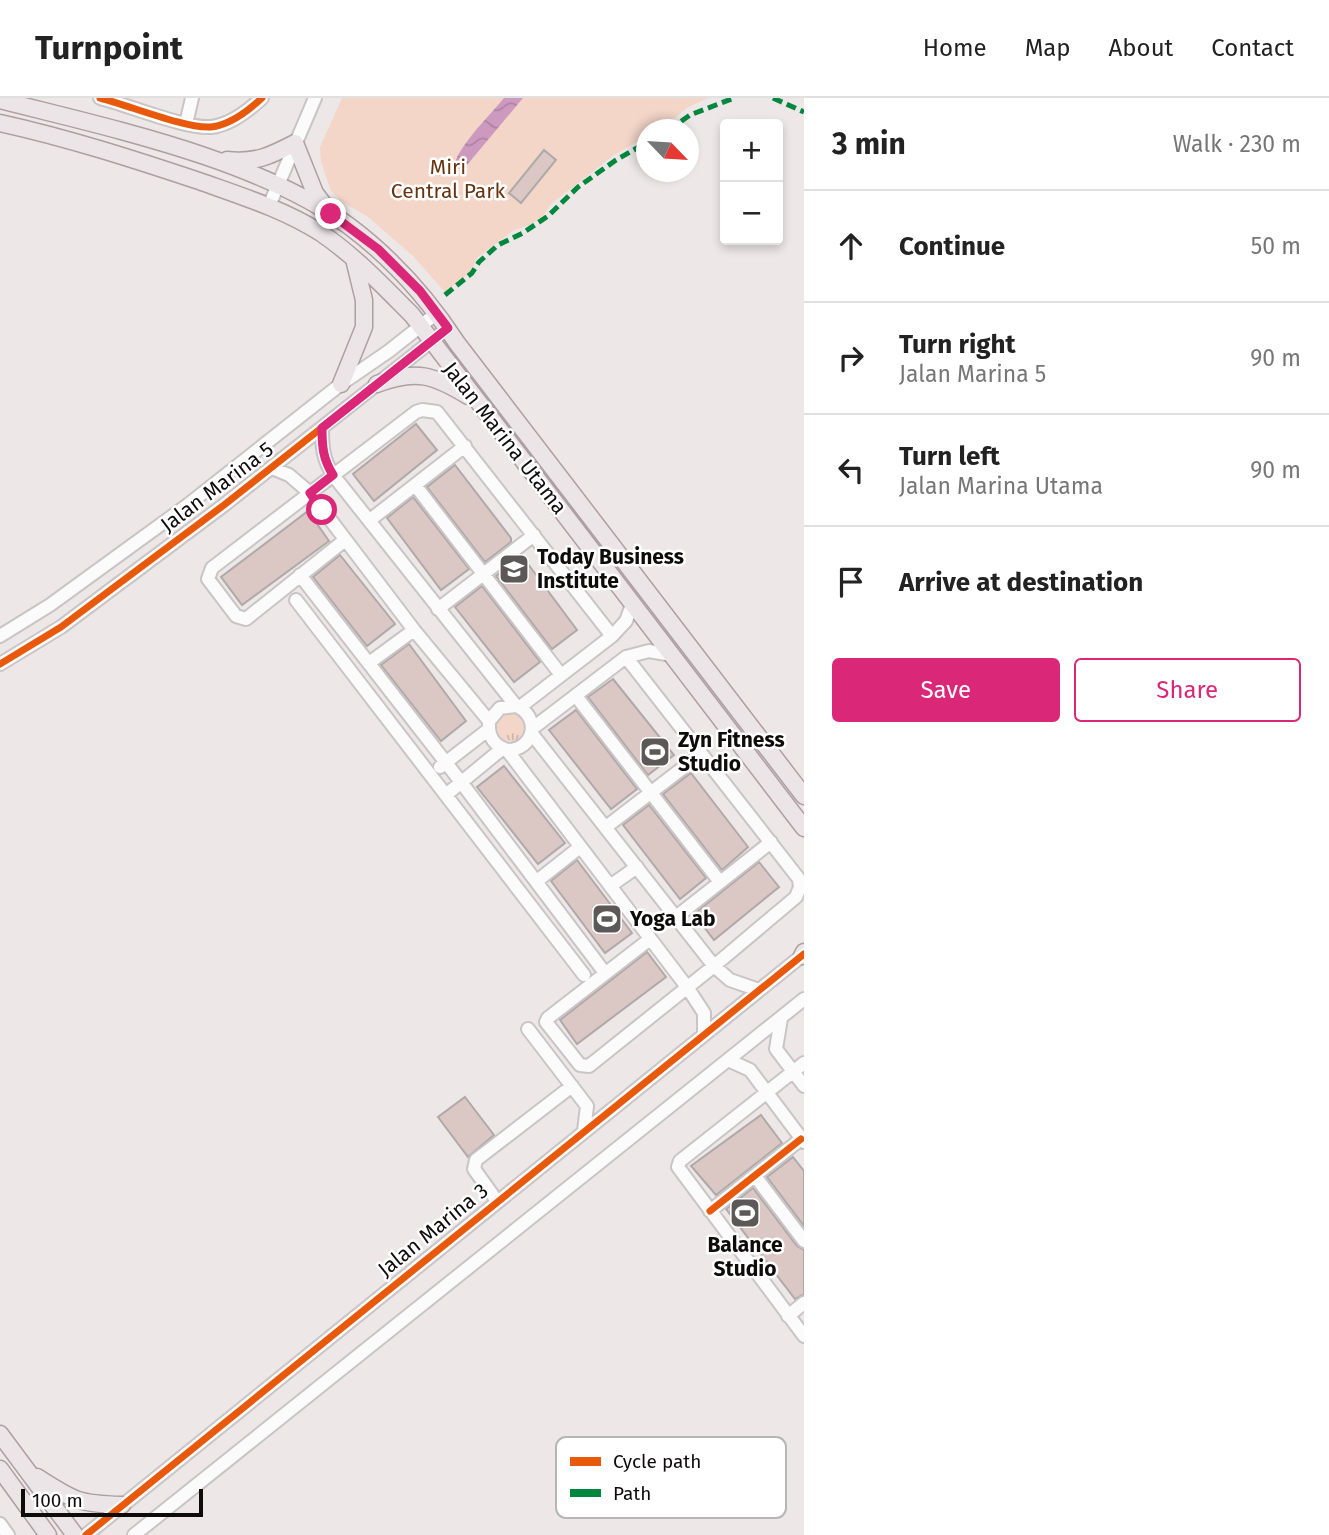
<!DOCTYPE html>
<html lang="en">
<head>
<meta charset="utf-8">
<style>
	body { margin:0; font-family:"Fira Sans",sans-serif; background:#f2f2f2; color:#222 }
	.controls { position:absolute; right:21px; top:21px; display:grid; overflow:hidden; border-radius:7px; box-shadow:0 4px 10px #0003 }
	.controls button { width:63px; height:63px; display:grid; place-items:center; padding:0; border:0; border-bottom:2px solid #e0e0e0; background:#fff; color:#222; font:35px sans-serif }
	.compass { position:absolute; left:636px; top:21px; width:63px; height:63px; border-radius:50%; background:#fff; box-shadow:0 4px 10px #0003; rotate:115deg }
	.scale { position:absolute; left:21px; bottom:18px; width:182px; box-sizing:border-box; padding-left:7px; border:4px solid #0e0b0b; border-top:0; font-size:19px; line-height:24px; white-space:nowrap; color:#0e0b0b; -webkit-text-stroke:5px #fff; paint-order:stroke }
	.stop { position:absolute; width:21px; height:21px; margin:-16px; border:5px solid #db2777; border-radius:50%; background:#fff }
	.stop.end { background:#db2777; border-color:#fff; box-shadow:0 2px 7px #0008 }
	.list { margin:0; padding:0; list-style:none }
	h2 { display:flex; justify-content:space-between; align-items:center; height:91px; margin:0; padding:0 28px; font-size:30px }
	h2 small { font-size:23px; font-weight:400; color:#767676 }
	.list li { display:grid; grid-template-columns:46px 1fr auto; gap:21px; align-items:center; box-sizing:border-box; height:112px; padding:0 28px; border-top:2px solid #e0e0e0 }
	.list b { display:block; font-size:26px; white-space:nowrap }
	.list p { margin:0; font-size:23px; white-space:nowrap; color:#767676 }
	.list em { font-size:23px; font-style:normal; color:#767676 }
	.actions { display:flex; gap:14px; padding:21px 28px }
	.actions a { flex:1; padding:16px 0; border:2px solid #db2777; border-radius:7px; text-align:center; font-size:24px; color:#db2777 }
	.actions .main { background:#db2777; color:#fff }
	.icon { flex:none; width:38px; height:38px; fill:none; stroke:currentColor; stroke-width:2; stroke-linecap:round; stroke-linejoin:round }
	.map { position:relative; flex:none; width:804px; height:1437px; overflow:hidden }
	header { display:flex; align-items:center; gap:42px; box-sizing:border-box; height:98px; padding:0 35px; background:#fff; border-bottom:2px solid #e0e0e0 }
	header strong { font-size:33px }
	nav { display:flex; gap:38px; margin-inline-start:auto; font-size:24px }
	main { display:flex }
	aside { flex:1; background:#fff }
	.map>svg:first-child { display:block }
	.grass { fill:url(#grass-tufts) }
	.park { fill:#f3d6c8 }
	.water { fill:url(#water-waves) }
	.building { fill:#dbc7c3; stroke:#aeaaa9; stroke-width:2 }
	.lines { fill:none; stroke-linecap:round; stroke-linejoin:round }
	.minor-casing { stroke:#c9c4c5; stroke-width:16 }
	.major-casing { stroke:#ad9fa3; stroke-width:19 }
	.minor { stroke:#fcfbfb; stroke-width:12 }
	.major { stroke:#ece5e8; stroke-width:16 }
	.quiet { stroke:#00873e; stroke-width:5; stroke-dasharray:10 5; stroke-linecap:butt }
	.cycleway-casing { stroke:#fff; stroke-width:11 }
	.cycleway { stroke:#e8590c; stroke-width:7 }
	.route { stroke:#db2777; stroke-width:9 }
	.labels { text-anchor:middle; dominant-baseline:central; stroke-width:5; stroke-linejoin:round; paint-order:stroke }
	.park-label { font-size:21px; fill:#663410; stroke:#fff }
	.street-label { font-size:21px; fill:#0e0b0b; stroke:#fff }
	.poi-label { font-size:21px; font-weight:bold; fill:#0e0b0b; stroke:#fff; text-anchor:start }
	.key { fill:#fff; stroke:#b7b6b6; stroke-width:2 }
	.key-label { font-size:19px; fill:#0e0b0b }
</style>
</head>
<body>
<header>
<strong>Turnpoint</strong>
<nav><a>Home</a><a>Map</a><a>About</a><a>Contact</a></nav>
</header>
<main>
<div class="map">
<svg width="804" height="1437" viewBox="0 0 804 1437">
	<defs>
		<pattern id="grass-tufts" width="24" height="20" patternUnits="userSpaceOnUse" patternTransform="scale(1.75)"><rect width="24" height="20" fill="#f3d6c8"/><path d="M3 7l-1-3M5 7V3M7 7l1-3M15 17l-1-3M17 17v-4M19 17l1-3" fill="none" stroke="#cfb6aa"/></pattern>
		<pattern id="water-waves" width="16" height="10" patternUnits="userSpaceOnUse" patternTransform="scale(1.75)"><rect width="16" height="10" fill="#cd9abf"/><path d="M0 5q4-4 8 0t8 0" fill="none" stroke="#af83a3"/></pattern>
	</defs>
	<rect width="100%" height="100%" fill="#ede7e7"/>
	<path class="grass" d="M497 629a14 14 0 1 1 28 0a14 14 0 1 1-28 0Z"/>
	<path class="park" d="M 342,0 L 709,0 C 701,3 694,6 687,10 C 671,22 668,31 646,32 L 646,39 L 614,57 L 551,106 L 543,118 L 530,127 L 514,132 L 478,159 L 469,175 L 445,194 L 413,158 L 367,118 L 342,104 L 331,93 L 321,64 L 320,49 Z"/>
	<path class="water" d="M 504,0 L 523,0 L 467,67 L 457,72 L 454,71 C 453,53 492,15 504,0 Z"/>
	<path class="building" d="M 544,52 L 556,62 L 521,105 L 509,95 Z
		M 416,326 L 437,352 L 374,403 L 353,376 Z
		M 455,367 L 511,440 L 511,444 L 485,464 L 427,389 Z
		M 413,399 L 469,471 L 441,492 L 387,420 Z
		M 308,413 L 329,443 L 242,507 L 221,479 Z
		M 340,457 L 395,526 L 367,548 L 313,479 Z
		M 522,458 L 577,532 L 552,551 L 496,478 Z
		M 482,488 L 540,564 L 514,584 L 455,509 Z
		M 409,546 L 466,623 L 441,643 L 381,567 Z
		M 613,581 L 674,657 L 648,677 L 588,599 Z
		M 576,612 L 637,691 L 611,711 L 549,632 Z
		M 504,668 L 565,745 L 538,766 L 477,689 Z
		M 691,675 L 748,749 L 722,772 L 663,696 Z
		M 649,707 L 706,780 L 680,801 L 623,727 Z
		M 577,762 L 632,835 L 605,855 L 551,783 Z
		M 759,764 L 779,789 L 714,842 L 694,816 Z
		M 647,854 L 666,879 L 577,946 L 560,922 Z
		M 465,999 L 494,1037 L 468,1059 L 438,1019 Z
		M 761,1017 L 782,1045 L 716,1097 L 691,1068 Z
		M 793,1059 L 804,1073 L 804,1128 L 767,1079 Z
		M 753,1090 L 797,1148 L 804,1152 L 804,1196 L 795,1201 L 726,1111 Z"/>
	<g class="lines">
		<g class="minor-casing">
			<path id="minor" d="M 100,0 C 128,7 186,31 211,29 C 230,27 248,13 262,0
				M 186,26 L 192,0
				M 269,108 L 315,0
				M 322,330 C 322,350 323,361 333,377 L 516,608 C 541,618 535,652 507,652 C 493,647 488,638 489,623 L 500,610 L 516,608
				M 272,370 L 289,377 L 310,395 L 414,532 L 489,623
				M 415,387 L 561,577
				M 370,422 L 465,348
				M 345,442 L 246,521 L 236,518 L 208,481 L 212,470 L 416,314 L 422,312 L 437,314 L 612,538
				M 300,477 L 461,684 L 605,875
				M 296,502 L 584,877
				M 438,511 L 534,437
				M 0,538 L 50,507 L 189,406 L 341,286 L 389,253 L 437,215
				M 626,559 L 799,781 L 800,789 L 796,799 L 714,868 L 589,968 L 580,967 L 546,924 L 548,920 L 650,841
				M 369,565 L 414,532
				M 0,566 L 61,529 L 224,407 L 448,230
				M 576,598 L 720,784
				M 520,609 L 612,538 L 626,523 L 633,504
				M 533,630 L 626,559 L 649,553 L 672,557
				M 532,636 L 714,868 L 730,882 L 759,892
				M 507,652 L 687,889 L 704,915 L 704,935
				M 440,669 L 489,631
				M 447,696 L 503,650
				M 606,729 L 701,656
				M 537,783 L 580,749
				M 610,788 L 637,769
				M 676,819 L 771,744
				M 781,920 L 776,951 L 804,988
				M 528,931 L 587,1008 L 584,1033
				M 728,962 L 750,972 L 804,1044
				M 804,965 L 680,1063 L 678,1069 L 804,1238
				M 755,1078 L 804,1143
				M 497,1103 L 474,1071 L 476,1062 L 572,988
				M 710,1113 L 801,1041
				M 788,1218 L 804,1205
				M 0,1426 L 8,1437
				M 86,1437 L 804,856
				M 134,1437 L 804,901"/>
		</g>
		<g class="major-casing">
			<path id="major" d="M 0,2 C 109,30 258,61 349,128 C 393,161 427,199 457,245 L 804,698
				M 0,25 C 68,40 133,61 199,83 C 241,98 283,111 321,135 C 355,158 383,188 412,217 L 804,730
				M 227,62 C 256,65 270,58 295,45 L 315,95 L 327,111
				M 341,286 L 364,229 L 364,202 L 354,161
				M 377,286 C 416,271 434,277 468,298
				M 802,858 L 804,854
				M 0,1336 L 75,1437
				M 0,1371 L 48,1437
				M 37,1379 C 74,1403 79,1406 122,1407"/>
		</g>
		<use href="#minor" class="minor"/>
		<use href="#major" class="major"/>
		<path class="quiet" d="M 773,0 L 804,14
			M 669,32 L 690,17 L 734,0
			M 445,197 L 472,175 L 479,164 L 498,147 L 523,135 L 548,118 L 578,89 L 616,62 L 646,45"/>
		<g class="cycleway-casing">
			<path id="cycleway" d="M 100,0 C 128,7 186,31 211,29 C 230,27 248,13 262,0
				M 0,566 L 61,529 L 224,407 L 448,230
				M 710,1113 L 801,1041
				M 86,1437 L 804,856"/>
		</g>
		<use href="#cycleway" class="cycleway"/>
	</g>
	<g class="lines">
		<path class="route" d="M 322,412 L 310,395 L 333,377 C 323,361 322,349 322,330 L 448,230 L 420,193 L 378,151 L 331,116"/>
	</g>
	<defs>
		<g id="university-square" transform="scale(1.575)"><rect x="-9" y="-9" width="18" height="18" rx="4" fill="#5c5858" stroke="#fff"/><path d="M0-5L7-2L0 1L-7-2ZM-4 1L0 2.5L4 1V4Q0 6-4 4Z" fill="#fff"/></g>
		<g id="stadium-square" transform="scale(1.575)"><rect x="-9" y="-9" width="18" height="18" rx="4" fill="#5c5858" stroke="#fff"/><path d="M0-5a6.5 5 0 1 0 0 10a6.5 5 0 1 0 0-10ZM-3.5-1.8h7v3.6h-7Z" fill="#fff"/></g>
	</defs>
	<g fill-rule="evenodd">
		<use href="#university-square" x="514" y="471"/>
		<use href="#stadium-square" x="655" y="654"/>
		<use href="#stadium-square" x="607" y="821"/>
		<use href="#stadium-square" x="745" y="1115"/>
	</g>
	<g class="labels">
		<g class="park-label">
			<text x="448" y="69">Miri<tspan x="448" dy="24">Central Park</tspan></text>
		</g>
		<g class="street-label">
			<text transform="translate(505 340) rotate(52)">Jalan Marina Utama</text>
			<text transform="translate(217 389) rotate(-37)">Jalan Marina 5</text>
			<text transform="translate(433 1132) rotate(-39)">Jalan Marina 3</text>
		</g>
		<g class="poi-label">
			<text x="537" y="459">Today Business<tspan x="537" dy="24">Institute</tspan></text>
			<text x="678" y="642">Zyn Fitness<tspan x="678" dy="24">Studio</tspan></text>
			<text x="630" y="821">Yoga Lab</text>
			<text x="745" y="1147" text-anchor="middle">Balance<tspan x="745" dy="24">Studio</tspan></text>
		</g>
	</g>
	<rect x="556" y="1339" width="230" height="81" rx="10" class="key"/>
	<rect x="570" y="1359" width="31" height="9" fill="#e8590c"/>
	<rect x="570" y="1391" width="31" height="8" fill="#00873e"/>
	<g class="key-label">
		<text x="613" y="1370">Cycle path</text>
		<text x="613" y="1402">Path</text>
	</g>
</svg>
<div class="controls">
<button>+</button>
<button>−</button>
</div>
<svg class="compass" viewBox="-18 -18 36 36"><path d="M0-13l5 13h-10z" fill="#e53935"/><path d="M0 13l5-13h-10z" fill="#767676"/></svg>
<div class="scale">100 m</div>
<div class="stop" style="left:322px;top:412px"></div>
<div class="stop end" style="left:331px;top:116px"></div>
</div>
<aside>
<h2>3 min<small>Walk · 230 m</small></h2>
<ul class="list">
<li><svg class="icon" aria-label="ahead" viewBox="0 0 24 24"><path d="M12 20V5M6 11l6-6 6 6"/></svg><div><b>Continue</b></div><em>50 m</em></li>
<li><svg class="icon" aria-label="right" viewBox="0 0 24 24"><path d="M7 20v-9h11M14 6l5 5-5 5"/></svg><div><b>Turn right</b><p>Jalan Marina 5</p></div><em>90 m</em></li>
<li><svg class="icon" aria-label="left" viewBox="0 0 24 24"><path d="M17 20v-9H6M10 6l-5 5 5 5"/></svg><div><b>Turn left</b><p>Jalan Marina Utama</p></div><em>90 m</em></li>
<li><svg class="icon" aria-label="arrive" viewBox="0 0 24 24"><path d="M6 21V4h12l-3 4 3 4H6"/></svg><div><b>Arrive at destination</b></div></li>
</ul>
<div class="actions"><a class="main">Save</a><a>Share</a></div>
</aside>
</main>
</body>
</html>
